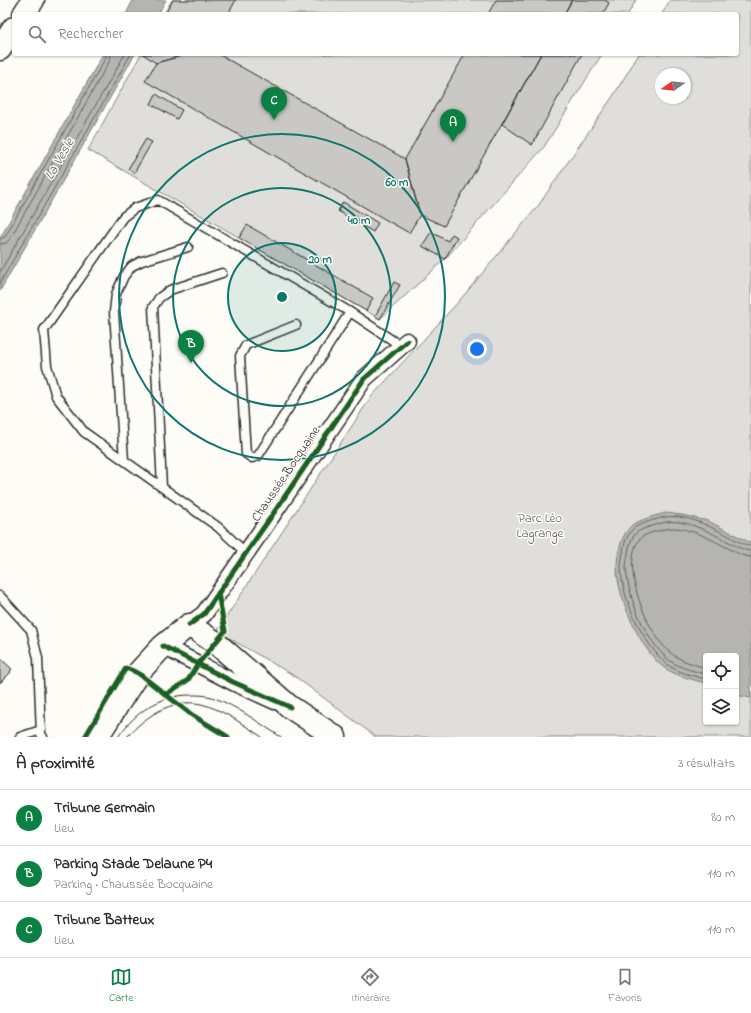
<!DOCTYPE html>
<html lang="fr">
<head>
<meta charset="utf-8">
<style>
	body { margin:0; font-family:"Indie Flower",sans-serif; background:#f2f2f3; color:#2b2b33 }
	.controls { position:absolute; right:12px; bottom:12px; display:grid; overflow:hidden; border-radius:4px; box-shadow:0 1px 3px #0004 }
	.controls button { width:36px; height:36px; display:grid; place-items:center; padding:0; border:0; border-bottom:1px solid #e1e1e2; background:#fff; color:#2b2b33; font:20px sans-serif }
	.compass { position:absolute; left:655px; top:68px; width:36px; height:36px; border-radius:50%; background:#fff; box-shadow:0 1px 3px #0004; rotate:256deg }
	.you { position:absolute; left:477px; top:349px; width:14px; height:14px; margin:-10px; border:3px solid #fff; border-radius:50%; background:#1a73e8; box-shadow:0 0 0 6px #1a73e833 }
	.badge { display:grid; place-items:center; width:26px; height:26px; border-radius:50%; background:#0b8043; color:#fff; font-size:13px; font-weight:700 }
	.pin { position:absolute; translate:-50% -33px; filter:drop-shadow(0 1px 2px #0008) }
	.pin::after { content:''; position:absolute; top:21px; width:14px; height:12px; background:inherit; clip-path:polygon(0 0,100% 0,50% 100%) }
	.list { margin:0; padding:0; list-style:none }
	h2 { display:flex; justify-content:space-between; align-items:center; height:52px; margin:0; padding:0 16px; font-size:17px }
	h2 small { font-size:13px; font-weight:400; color:#7c7c81 }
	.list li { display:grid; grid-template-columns:26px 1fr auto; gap:12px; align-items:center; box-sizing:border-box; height:56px; padding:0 16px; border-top:1px solid #e1e1e2 }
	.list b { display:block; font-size:15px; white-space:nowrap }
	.list p { margin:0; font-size:13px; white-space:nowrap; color:#7c7c81 }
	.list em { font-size:13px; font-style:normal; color:#7c7c81 }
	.icon { flex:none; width:22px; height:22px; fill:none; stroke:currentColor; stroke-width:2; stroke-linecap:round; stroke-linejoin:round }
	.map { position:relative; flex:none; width:751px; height:737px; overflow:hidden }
	.search { position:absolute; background:#fff; box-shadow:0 1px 3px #0004; left:12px; right:12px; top:12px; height:44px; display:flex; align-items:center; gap:10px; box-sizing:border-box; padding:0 14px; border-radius:4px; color:#7c7c81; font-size:15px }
	.sheet { height:220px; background:#fff }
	nav { display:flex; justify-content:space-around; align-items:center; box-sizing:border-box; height:56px; border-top:1px solid #e1e1e2; background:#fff; font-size:11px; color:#7c7c81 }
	nav a { display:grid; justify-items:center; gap:2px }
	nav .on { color:#0b8043 }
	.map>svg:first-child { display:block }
	.green { fill:#dfdeda; stroke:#858482; fill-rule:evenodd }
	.water { fill:#b5b4b1; stroke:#7e7d7b }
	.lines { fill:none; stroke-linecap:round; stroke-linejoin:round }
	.shore { stroke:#626261; stroke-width:1 }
	.building { fill:#c9c8c4; stroke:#2b2b2b }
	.service-casing { stroke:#2b2b2b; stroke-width:11 }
	.minor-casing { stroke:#2b2b2b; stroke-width:19 }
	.secondary-casing { stroke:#2b2b2b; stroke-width:25 }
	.motorway-casing { stroke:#2b2b2b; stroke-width:25 }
	.service { stroke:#fdfcf7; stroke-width:8 }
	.minor { stroke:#fdfcf7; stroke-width:16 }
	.secondary { stroke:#fdfcf7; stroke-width:22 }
	.motorway { stroke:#fdfcf7; stroke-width:22 }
	.tram { stroke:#2b2b2b; stroke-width:1 }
	.cycleway-casing { stroke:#fdfcf7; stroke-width:8 }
	.cycleway { stroke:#1b5e20; stroke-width:5 }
	.ring { fill:none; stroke:#0f766e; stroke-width:2 }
	.labels { text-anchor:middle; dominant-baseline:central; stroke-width:3; stroke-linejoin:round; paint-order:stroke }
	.street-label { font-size:13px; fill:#2b2b2b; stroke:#fdfcf7 }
	.park-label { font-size:13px; fill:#585857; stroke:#fdfcf7 }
	.water-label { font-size:14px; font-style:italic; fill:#5b5b5a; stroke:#fdfcf7 }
	.centre { fill:#0f766e; stroke:#fdfcf7; stroke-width:2 }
	.ring-label { font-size:12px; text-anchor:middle; font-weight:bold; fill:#0f766e; stroke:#fdfcf7; stroke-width:3; stroke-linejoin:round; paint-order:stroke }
</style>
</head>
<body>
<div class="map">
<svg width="751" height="737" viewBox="0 0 751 737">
	<rect width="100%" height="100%" fill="#fdfcf7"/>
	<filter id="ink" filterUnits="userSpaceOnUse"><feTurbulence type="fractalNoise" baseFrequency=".025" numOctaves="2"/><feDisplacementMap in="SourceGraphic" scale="8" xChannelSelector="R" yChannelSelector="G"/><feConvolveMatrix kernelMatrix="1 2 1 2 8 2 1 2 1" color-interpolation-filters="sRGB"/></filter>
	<g filter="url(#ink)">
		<path class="green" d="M 172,0 L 636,0 L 628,14 L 164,14 Z
			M 670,0 L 751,0 L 751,737 L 376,737 L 293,675 L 217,631 L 371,397 L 460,300 L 538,206 L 613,96 L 639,54 L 737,54 L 737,14 L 662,14 ZM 661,74 L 685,74 L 685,98 L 661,98 ZM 706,656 L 736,656 L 736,722 L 706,722 Z
			M 141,54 L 602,54 L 544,147 L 445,259 L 380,319 L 88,150 Z"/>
		<path class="water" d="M 133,0 L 166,0 L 158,14 L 126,14 Z
			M 103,54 L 135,54 L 0,291 L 0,238 Z
			M 666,513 L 682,515 L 708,521 L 751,543 L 751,698 L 736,695 L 736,656 L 706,656 L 706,683 C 693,680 678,676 666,669 C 642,654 616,595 617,567 C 617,555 620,542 626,532 C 628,530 630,527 632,525 C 639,520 657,515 666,513 Z"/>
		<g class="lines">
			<path class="shore" d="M 0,239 L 5,237 L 106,57 L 106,54
				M 0,244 L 6,243 L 10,239 L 110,60 L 111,54
				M 0,272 L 125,54
				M 0,283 L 131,54
				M 706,668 C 696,665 684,662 675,656 C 649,641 618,564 640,539 C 645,533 658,531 665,529 C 685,524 712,540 728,548 C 736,552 743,557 751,557
				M 706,674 C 694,671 679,668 669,660 C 645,640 629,600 626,569 C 626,564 627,559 628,554 C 629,546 631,538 637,532 C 643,528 659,524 666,522 C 687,519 711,533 729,542 C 736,545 743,551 751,551
				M 706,679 C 694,676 676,672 667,664 C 644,645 621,598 621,567 C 621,563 622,557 623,552 C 624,544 627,534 634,528 C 640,524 658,518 666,517 C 687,514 711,527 729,536 C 736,540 743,545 751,546"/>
		</g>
		<path class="building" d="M 173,0 L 236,0 L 228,14 L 165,14 Z
			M 496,0 L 572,0 L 564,14 L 488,14 Z
			M 572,0 L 605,0 L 609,3 L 603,14 L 564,14 Z
			M 143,54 L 188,54 L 156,63 Z
			M 188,54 L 218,54 L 405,159 L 420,215 L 409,233 L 145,81 L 156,63 Z
			M 465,54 L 541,54 L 444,226 L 420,215 L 405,159 Z
			M 541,54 L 582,54 L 532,145 L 502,124 Z
			M 156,94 L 182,110 L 177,119 L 151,104 Z
			M 146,139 L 152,142 L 134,173 L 128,169 Z
			M 343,202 L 378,223 L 373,232 L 338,211 Z
			M 247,225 L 373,298 L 366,311 L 239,238 Z
			M 431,232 L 448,241 L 452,234 L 457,237 L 445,259 L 422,246 Z
			M 394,282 L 400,285 L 380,319 L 375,316 Z
			M 0,658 L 12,669 L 10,671 L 11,672 L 0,683 Z"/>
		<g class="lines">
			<g class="service-casing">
				<path id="service" d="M 296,325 L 246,345 L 240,356 L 246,454 L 252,458 L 258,456 L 350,312
					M 124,460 L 114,312 L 116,294 L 124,276 L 132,266 L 142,261 L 188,247
					M 162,487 L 153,307 L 159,298 L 170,290 L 222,273
					M 246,553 L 218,527 L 84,432 L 56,396 L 47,366 L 44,330 L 123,217 L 135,208 L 158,200 L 350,312 L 401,346
					M 0,596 L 31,630 L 38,658 L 41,734 L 43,737
					M 20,737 L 41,730"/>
			</g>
			<g class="minor-casing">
				<path id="minor" d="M 189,625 L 204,614 L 275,511 L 364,379 L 407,341
					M 163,646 L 233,682 L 275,701"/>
			</g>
			<g class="secondary-casing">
				<path id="secondary" d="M 97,737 L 138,673 L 163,646 L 189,625 L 216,643 L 290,707 L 335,737"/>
			</g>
			<g class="motorway-casing">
				<path id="motorway" d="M 24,14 L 33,0
					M 0,49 L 14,28"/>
			</g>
			<use href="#service" class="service"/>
			<use href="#minor" class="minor"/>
			<use href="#secondary" class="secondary"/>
			<use href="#motorway" class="motorway"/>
			<path class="tram" d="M 118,737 C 135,712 160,695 191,695 C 198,695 205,695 212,697 C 237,706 259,723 281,737
				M 127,737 C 147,714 177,695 208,706 C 228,713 245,726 262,737"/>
			<g class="cycleway-casing">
				<path id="cycleway" d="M 189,625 L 204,614 L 275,511 L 364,379 L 407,341
					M 163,646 L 233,682 L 290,707
					M 165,695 L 188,680 L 198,664 L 225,631 L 218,593
					M 85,737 L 126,668 L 138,673 L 192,715 L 228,737"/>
			</g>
			<use href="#cycleway" class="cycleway"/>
		</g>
	</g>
	<circle cx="282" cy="297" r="54" fill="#0f766e" fill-opacity=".12"/>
	<g class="ring">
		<circle cx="282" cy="297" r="54"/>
		<circle cx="282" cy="297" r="109"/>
		<circle cx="282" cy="297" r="163"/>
	</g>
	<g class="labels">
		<g class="street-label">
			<text transform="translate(286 474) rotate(-56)">Chaussée Bocquaine</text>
		</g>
		<g class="park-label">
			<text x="540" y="518">Parc Léo<tspan x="540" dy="15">Lagrange</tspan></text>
		</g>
		<g class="water-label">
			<text transform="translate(60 159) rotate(-60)">La Vesle</text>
		</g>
	</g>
	<circle cx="282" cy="297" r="6" class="centre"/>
	<g class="ring-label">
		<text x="397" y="186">60 m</text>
		<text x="359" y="224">40 m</text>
		<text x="320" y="263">20 m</text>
	</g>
</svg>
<div class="controls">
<button><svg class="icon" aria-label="locate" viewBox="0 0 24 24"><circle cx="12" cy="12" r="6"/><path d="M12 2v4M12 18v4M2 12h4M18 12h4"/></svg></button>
<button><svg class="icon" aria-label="layers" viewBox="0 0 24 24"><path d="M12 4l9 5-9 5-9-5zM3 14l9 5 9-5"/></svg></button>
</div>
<svg class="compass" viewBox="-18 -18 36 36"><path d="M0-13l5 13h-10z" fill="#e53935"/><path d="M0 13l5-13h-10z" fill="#7c7c81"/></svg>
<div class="you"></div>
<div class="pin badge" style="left:453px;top:142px">A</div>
<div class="pin badge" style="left:191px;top:363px">B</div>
<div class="pin badge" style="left:274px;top:120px">C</div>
<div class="search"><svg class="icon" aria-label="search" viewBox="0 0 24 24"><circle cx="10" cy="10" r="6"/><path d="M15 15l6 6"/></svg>Rechercher</div>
</div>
<section class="sheet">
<h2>À proximité<small>3 résultats</small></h2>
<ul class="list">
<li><span class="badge">A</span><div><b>Tribune Germain</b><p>Lieu</p></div><em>80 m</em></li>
<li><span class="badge">B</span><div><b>Parking Stade Delaune P4</b><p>Parking · Chaussée Bocquaine</p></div><em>110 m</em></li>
<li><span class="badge">C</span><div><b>Tribune Batteux</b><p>Lieu</p></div><em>110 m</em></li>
</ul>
</section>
<nav>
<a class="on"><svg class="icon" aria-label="map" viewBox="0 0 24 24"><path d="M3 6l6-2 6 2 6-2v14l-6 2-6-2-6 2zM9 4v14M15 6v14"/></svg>Carte</a>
<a><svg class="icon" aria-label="directions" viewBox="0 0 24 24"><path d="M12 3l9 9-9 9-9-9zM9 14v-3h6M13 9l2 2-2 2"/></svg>Itinéraire</a>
<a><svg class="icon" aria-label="saved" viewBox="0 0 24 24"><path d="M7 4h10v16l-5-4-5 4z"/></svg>Favoris</a>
</nav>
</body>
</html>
